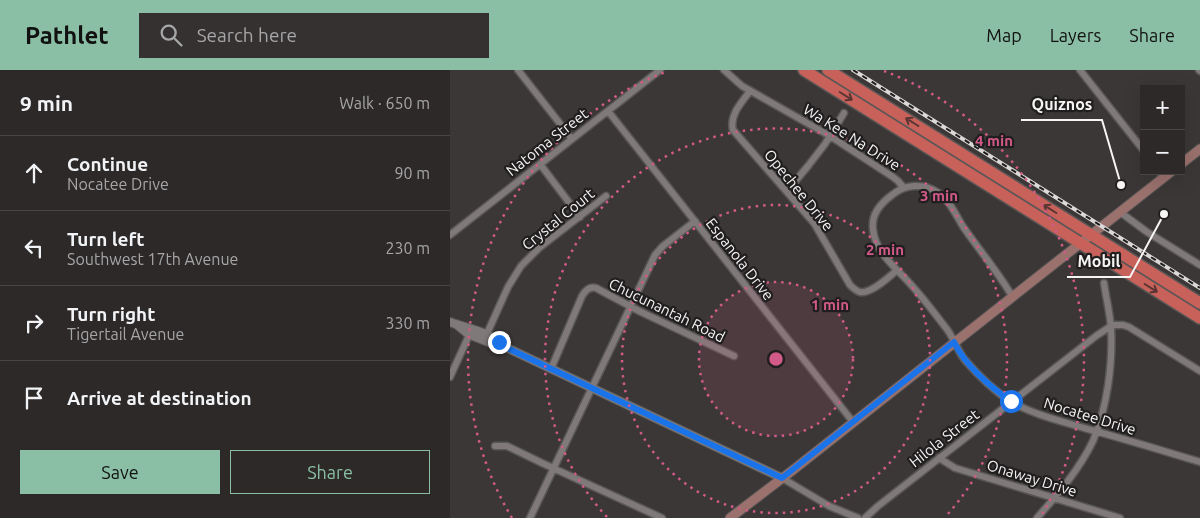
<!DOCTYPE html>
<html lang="en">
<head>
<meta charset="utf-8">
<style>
	body { margin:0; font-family:Ubuntu,sans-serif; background:#343130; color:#f1f3f6 }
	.controls { position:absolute; right:15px; top:15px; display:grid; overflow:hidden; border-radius:0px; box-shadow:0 5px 20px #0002 }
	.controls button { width:45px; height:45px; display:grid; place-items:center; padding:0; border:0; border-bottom:1px solid #484545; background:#2c2928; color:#f1f3f6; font:25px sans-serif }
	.stop { position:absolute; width:15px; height:15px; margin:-11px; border:4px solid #1a73e8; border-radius:50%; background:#fff }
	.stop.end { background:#1a73e8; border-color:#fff; box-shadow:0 1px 5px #0008 }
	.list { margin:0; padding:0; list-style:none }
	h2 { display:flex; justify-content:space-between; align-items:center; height:65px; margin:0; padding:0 20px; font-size:21px }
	h2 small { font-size:16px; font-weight:400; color:#a6a6a8 }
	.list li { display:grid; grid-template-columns:32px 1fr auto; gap:15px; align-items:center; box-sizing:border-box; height:75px; padding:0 20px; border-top:1px solid #484545 }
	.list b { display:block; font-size:19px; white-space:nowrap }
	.list p { margin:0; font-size:16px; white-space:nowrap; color:#a6a6a8 }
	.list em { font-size:16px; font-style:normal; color:#a6a6a8 }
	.actions { display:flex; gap:10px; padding:15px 20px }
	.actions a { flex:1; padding:11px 0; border:1px solid #8abfa5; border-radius:0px; text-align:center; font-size:18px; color:#8abfa5 }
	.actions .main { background:#8abfa5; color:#111 }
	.icon { flex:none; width:28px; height:28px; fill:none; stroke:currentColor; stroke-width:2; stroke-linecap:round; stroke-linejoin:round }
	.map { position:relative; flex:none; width:750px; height:448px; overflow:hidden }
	header { display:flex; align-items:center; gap:30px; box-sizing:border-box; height:70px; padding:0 25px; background:#8abfa5; color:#111 }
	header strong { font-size:24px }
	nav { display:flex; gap:28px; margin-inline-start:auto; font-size:18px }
	.search { width:350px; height:45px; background:#343130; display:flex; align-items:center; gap:12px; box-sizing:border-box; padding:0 18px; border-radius:0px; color:#a6a6a8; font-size:19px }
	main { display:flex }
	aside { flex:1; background:#2c2928 }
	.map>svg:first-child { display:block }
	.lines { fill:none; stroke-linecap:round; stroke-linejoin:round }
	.minor-casing { stroke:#595656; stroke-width:9 }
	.tertiary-casing { stroke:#595656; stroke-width:10 }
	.secondary-casing { stroke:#595656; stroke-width:11 }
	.trunk-casing { stroke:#595656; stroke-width:14 }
	.minor { stroke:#7f7a79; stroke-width:6 }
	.tertiary { stroke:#7f7a79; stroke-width:8 }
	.secondary { stroke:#9a716d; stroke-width:9 }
	.trunk { stroke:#c7615a; stroke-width:11 }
	.rail-casing { stroke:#dbd8d8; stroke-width:4 }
	.rail { stroke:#201e1e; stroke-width:2; stroke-dasharray:5.5; stroke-linecap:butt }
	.oneway { stroke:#5a3533 }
	.route { stroke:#1a73e8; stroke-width:6 }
	.ring { fill:none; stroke:#d25a89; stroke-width:2.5; stroke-dasharray:2.5 5 }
	.labels { text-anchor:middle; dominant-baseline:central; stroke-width:4.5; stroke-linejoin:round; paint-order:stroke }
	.street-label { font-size:15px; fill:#f7f4f4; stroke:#201e1e }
	.centre { fill:#d25a89; stroke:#201e1e; stroke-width:2.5 }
	.ring-label { font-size:15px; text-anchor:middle; font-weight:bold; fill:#d25a89; stroke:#201e1e; stroke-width:4.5; stroke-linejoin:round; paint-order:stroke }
	.leader { fill:none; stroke:#f7f4f4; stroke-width:2 }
	.callout-dot { fill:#f7f4f4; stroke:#201e1e; stroke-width:2 }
	.callout-label { font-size:16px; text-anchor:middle; font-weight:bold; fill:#f7f4f4; stroke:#201e1e; stroke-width:4.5; stroke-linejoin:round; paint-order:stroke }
</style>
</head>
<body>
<header>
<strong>Pathlet</strong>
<div class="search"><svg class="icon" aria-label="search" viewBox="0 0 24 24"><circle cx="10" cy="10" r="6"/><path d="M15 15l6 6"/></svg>Search here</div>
<nav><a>Map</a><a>Layers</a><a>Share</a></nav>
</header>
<main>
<aside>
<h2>9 min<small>Walk · 650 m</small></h2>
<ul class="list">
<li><svg class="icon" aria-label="ahead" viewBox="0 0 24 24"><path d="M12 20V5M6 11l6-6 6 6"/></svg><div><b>Continue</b><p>Nocatee Drive</p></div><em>90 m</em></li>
<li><svg class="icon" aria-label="left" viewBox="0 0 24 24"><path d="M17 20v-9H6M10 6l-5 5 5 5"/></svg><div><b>Turn left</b><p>Southwest 17th Avenue</p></div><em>230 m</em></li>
<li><svg class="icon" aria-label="right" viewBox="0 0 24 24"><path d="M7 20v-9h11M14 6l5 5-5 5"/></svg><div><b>Turn right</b><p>Tigertail Avenue</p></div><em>330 m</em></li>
<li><svg class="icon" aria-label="arrive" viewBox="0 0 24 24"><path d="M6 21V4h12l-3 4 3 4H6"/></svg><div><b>Arrive at destination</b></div></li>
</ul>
<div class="actions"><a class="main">Save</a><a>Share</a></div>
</aside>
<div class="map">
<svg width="750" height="448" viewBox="0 0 750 448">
	<rect width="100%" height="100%" fill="#3b3736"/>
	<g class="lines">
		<g class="minor-casing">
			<path id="minor" d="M 68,0 L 122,69
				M 274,0 L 292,16 L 380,66 L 443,107 L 448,111 L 454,118
				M 630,0 L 694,81
				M 749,0 L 750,1
				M 300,21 C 292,32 279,45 283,60 L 364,153 L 400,215 C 403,218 406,221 410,222 C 421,224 439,207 447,200
				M 158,41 L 403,352
				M 90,94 L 130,147
				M 709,101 L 714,107
				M 337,121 L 358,96 L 375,74 L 394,43
				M 670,142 L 697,162 L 750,195
				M 0,165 L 210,0
				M 562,226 C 548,202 530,181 514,158 C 506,146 500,130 487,122 C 473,113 455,114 442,125 C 431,133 421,144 423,159 C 425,184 449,200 463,217 C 475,230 485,244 496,258 C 504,268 507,280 515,290 C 528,305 543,320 560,331 C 583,345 615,352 641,360 C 678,370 714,381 750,392
				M 35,268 L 58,217 L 71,196 L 89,178 L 156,126
				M 101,299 L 132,226 C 135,221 139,216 146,218 L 189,241 L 284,286
				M 0,307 L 21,261
				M 45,376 L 57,376 L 92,393 L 212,448
				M 489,388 L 505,398 L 670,448
				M 332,408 L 379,436 L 408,448
				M 80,448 L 205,185 L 213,176 L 245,151
				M 415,448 L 428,436 L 646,266 L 661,256 L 665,255 L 673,255 L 679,257 L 750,301
				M 587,448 C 608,424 629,400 643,371 C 657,338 663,294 661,258 C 660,243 656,228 654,213"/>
		</g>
		<g class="tertiary-casing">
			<path id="tertiary" d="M 0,252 C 15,258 42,262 51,275
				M 7,255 L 18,264 L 46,275 L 51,275 L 332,408"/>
		</g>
		<g class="secondary-casing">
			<path id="secondary" d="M 731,94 L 750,79
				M 280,448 L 343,400 L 722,101"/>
		</g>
		<g class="trunk-casing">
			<path id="trunk" d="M 354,0 L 750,248
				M 378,0 L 750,233"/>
		</g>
		<use href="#minor" class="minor"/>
		<use href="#tertiary" class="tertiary"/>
		<use href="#secondary" class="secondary"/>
		<use href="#trunk" class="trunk"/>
		<g class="rail-casing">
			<path id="rail" d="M 403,0 L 750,218"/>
		</g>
		<use href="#rail" class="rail"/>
	</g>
	<defs><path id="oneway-shaft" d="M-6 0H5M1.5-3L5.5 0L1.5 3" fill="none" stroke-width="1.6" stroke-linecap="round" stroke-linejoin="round" transform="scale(1.25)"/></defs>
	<g class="oneway">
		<use href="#oneway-shaft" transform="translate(396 26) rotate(32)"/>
		<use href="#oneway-shaft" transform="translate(462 52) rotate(-148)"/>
		<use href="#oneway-shaft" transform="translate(600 139) rotate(-148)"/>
		<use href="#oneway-shaft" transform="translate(701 218) rotate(32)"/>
	</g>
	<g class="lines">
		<path class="route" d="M 49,272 L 51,275 L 332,408 L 504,272 C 515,295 540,317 561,331"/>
	</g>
	<circle cx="326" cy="289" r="77" fill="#d25a89" fill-opacity=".12"/>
	<g class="ring">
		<circle cx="326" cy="289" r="77"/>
		<circle cx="326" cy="289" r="154"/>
		<path d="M157 447A231 231 0 1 1 495 447"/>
		<path d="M62 448A308 308 0 0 1 218 1M434 1A308 308 0 0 1 590 448"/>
	</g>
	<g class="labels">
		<g class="street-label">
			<text transform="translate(402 67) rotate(32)">Wa Kee Na Drive</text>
			<text transform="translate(97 72) rotate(-38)">Natoma Street</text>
			<text transform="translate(349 120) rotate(51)">Opechee Drive</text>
			<text transform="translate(108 149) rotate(-39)">Crystal Court</text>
			<text transform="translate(290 189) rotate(52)">Espanola Drive</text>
			<text transform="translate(217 240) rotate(26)">Chucunantah Road</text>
			<text transform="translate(640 346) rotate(17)">Nocatee Drive</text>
			<text transform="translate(494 368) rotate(-38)">Hilola Street</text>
			<text transform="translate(582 408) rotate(17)">Onaway Drive</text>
		</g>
	</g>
	<circle cx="326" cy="289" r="8" class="centre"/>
	<g class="ring-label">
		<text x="544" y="76">4 min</text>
		<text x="489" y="131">3 min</text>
		<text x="435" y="185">2 min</text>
		<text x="380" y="240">1 min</text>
	</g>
	<path class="leader" d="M671 115L652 50H571M714 144L680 207H617"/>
	<g class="callout-dot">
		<circle cx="671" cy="115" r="5"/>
		<circle cx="714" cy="144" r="5"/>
	</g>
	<g class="callout-label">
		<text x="612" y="40">Quiznos</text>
		<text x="649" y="197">Mobil</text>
	</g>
</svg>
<div class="controls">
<button>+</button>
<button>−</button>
</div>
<div class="stop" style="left:561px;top:331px"></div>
<div class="stop end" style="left:49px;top:272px"></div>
</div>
</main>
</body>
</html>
